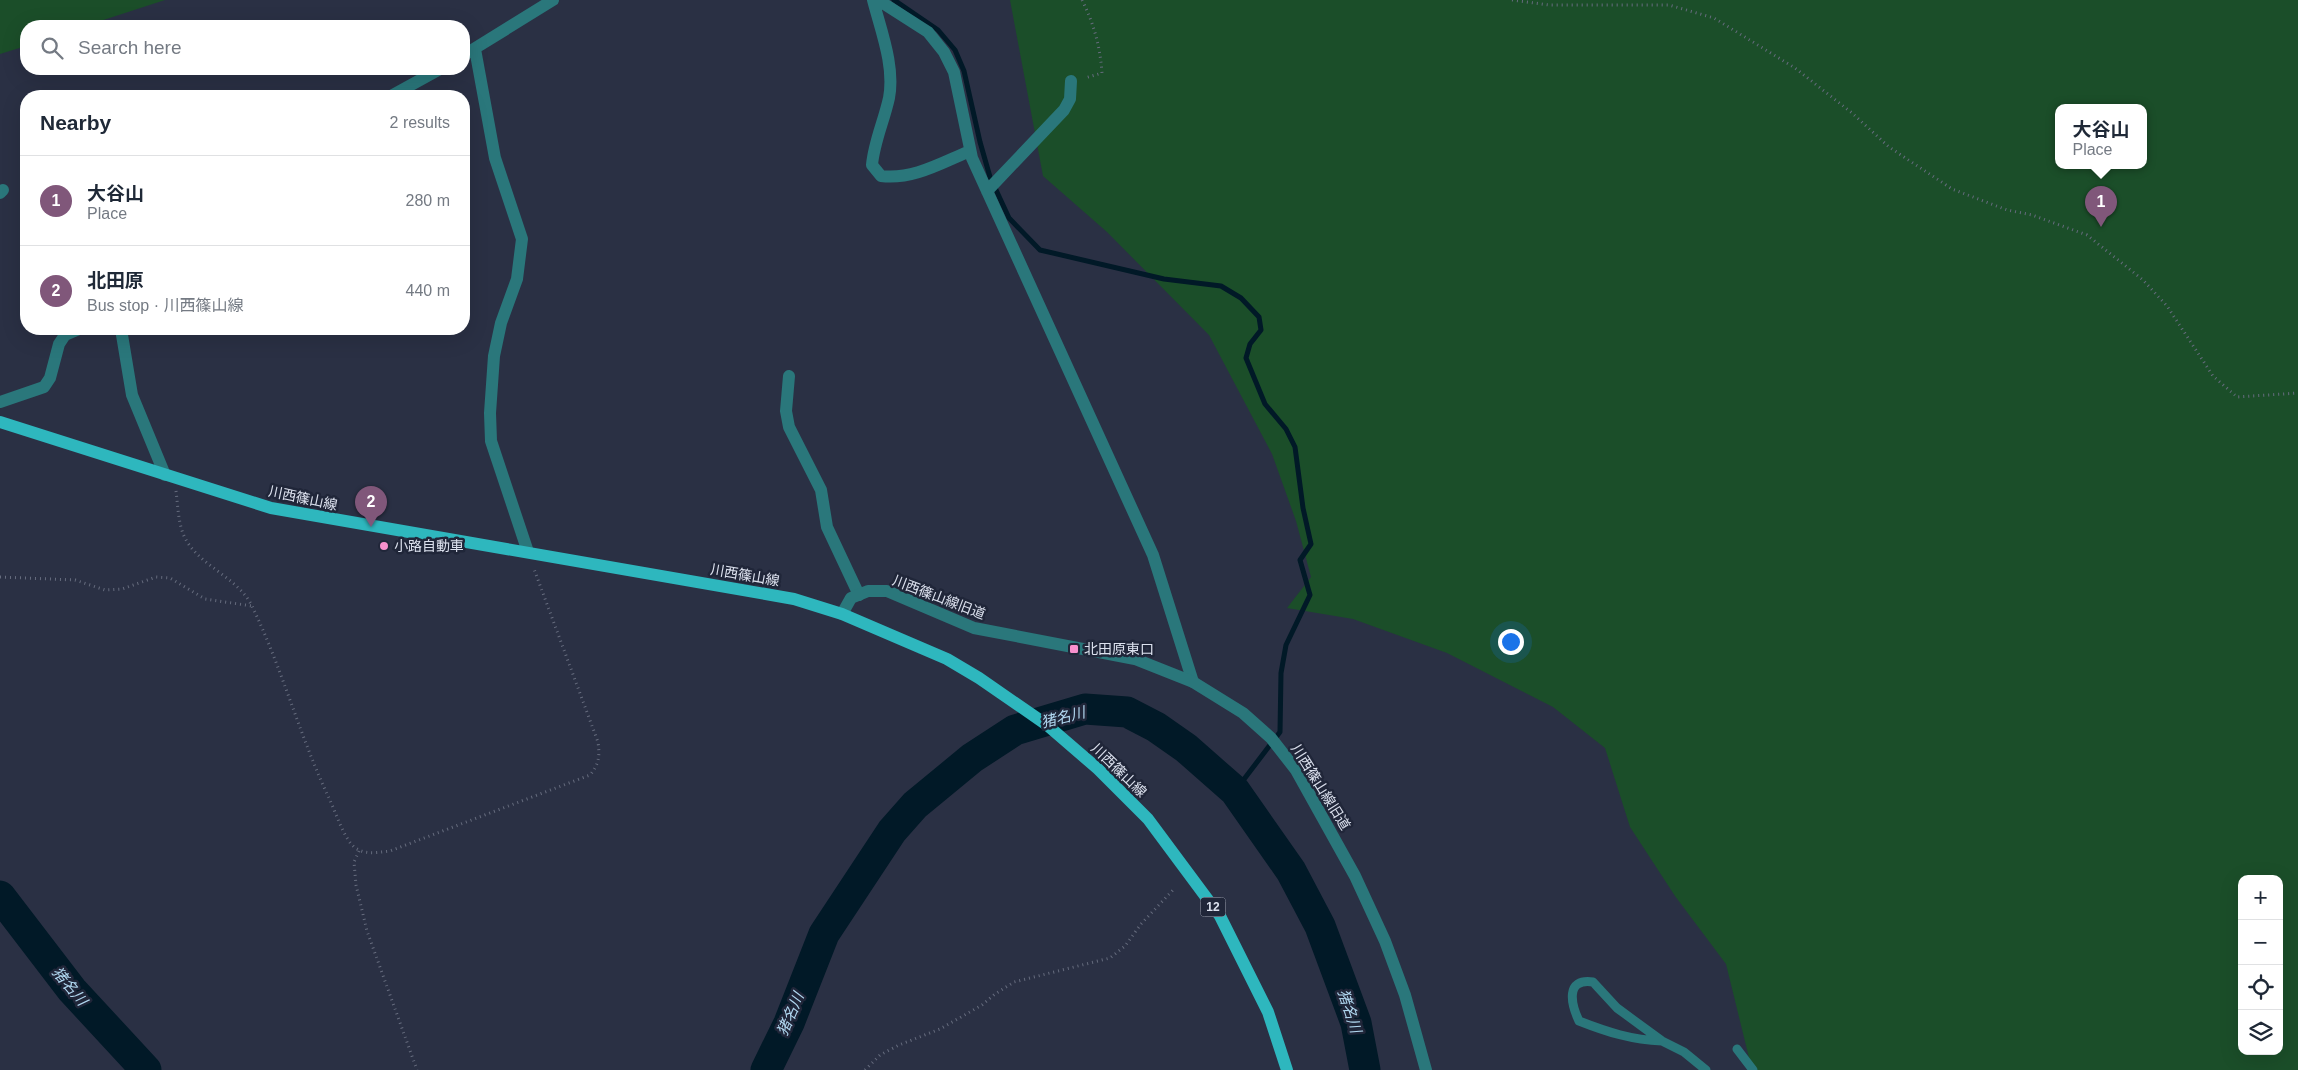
<!DOCTYPE html>
<html lang="en">
<head>
<meta charset="utf-8">
<style>
	body { margin:0; font-family:Helvetica,"Noto Sans JP",sans-serif; background:#f6f6f7; color:#1f2937 }
	.controls { position:absolute; right:15px; bottom:15px; display:grid; overflow:hidden; border-radius:10px; box-shadow:0 5px 20px #0002 }
	.controls button { width:45px; height:45px; display:grid; place-items:center; padding:0; border:0; border-bottom:1px solid #e0e1e3; background:#fff; color:#1f2937; font:25px sans-serif }
	.you { position:absolute; left:1510px; top:641px; width:18px; height:18px; margin:-12px; border:4px solid #fff; border-radius:50%; background:#1a73e8; box-shadow:0 0 0 8px #1a73e833 }
	.badge { display:grid; place-items:center; width:32px; height:32px; border-radius:50%; background:#80577a; color:#fff; font-size:16px; font-weight:700 }
	.pin { position:absolute; translate:-50% -41px; filter:drop-shadow(0 1px 2px #0008) }
	.pin::after { content:''; position:absolute; top:26px; width:18px; height:15px; background:inherit; clip-path:polygon(0 0,100% 0,50% 100%) }
	.popup { position:absolute; left:2055px; top:104px; width:92px; height:65px; box-sizing:border-box; display:grid; place-content:center; border-radius:10px; background:#fff; filter:drop-shadow(0 1px 4px #0005); font-size:16px; white-space:nowrap; color:#747a83 }
	.popup b { font-size:19px; color:#1f2937 }
	.popup::after { content:''; position:absolute; left:50%; top:100%; margin-left:-10px; border:10px solid transparent; border-top-color:#fff }
	.list { margin:0; padding:0; list-style:none }
	h2 { display:flex; justify-content:space-between; align-items:center; height:65px; margin:0; padding:0 20px; font-size:21px }
	h2 small { font-size:16px; font-weight:400; color:#747a83 }
	.list li { display:grid; grid-template-columns:32px 1fr auto; gap:15px; align-items:center; box-sizing:border-box; height:90px; padding:0 20px; border-top:1px solid #e0e1e3 }
	.list b { display:block; font-size:19px; white-space:nowrap }
	.list p { margin:0; font-size:16px; white-space:nowrap; color:#747a83 }
	.list em { font-size:16px; font-style:normal; color:#747a83 }
	.icon { flex:none; width:28px; height:28px; fill:none; stroke:currentColor; stroke-width:2; stroke-linecap:round; stroke-linejoin:round }
	.map { position:relative; flex:none; width:2298px; height:1070px; overflow:hidden }
	.search { position:absolute; background:#fff; box-shadow:0 5px 20px #0002; left:20px; top:20px; width:450px; height:55px; display:flex; align-items:center; gap:12px; box-sizing:border-box; padding:0 18px; border-radius:20px; color:#747a83; font-size:19px }
	.panel { position:absolute; background:#fff; box-shadow:0 5px 20px #0002; left:20px; top:90px; width:450px; height:245px; border-radius:20px }
	.map>svg:first-child { display:block }
	.green { fill:#1b4e29; fill-rule:evenodd }
	.lines { fill:none; stroke-linecap:round; stroke-linejoin:round }
	.stream { stroke:#011927; stroke-width:5 }
	.river { stroke:#011927; stroke-width:31 }
	.path { stroke:#666c7e; stroke-width:3; stroke-dasharray:1 4; stroke-linecap:butt }
	.service { stroke:#2a777b; stroke-width:9 }
	.minor { stroke:#2a777b; stroke-width:12 }
	.tertiary { stroke:#2a777b; stroke-width:12 }
	.primary { stroke:#2eb7be; stroke-width:12 }
	.poi-dot { fill:#f790cd; stroke:#202639; stroke-width:2 }
	.labels { text-anchor:middle; dominant-baseline:central; stroke-width:5; stroke-linejoin:round; paint-order:stroke }
	.shield { fill:#202639; stroke:#a4a9b8; stroke-width:1 }
	.shield-label { font-size:12px; font-weight:bold; fill:#dce1ee }
	.street-label { font-size:14px; fill:#dce1ee; stroke:#202639 }
	.poi-label { font-size:14px; fill:#dce1ee; stroke:#202639; text-anchor:start }
	.water-label { font-size:15px; font-style:italic; fill:#b1d8f1; stroke:#202639 }
</style>
</head>
<body>
<div class="map">
<svg width="2298" height="1070" viewBox="0 0 2298 1070">
	<rect width="100%" height="100%" fill="#2a3044"/>
	<path class="green" d="M 0,0 L 165,0 L 85,26 L 26,26 L 26,46 L 0,54 Z
		M 1010,0 L 2298,0 L 2298,1070 L 1752,1070 L 1726,964 L 1675,896 L 1630,827 L 1605,748 L 1553,707 L 1447,653 L 1353,619 L 1287,608 L 1311,577 L 1296,521 L 1272,454 L 1209,335 L 1107,232 L 1043,176 ZM 2058,108 L 2144,108 L 2144,166 L 2058,166 ZM 2242,879 L 2279,879 L 2279,1051 L 2242,1051 Z"/>
	<g class="lines">
		<path class="stream" d="M 894,0 L 938,30 L 955,50 L 964,71 L 980,142 L 990,177 L 1009,218 L 1040,250 L 1164,279 L 1221,286 L 1241,298 L 1259,317 L 1261,330 L 1250,344 L 1246,358 L 1265,404 L 1286,429 L 1295,447 L 1303,508 L 1311,544 L 1300,560 L 1310,595 L 1286,645 L 1281,673 L 1280,732 L 1235,791"/>
		<path class="river" d="M 0,896 L 72,990 L 146,1070
			M 766,1070 L 789,1023 L 824,934 L 892,831 L 915,805 L 972,758 L 1015,730 L 1085,709 L 1127,712 L 1156,727 L 1186,748 L 1235,791 L 1291,871 L 1320,926 L 1356,1023 L 1365,1070"/>
		<path class="path" d="M 1082,0 C 1094,24 1100,46 1102,73 L 1085,78
			M 1512,0 L 1549,5 L 1669,5 L 1714,18 L 1795,68 L 1852,113 L 1889,147 L 1952,189 L 2007,210 L 2032,215 L 2087,235 L 2143,280 L 2167,306 L 2213,376 L 2237,397 L 2298,393
			M 176,491 C 178,506 178,522 184,536 C 198,566 237,576 252,606 C 282,668 299,734 328,796 C 335,810 340,828 349,841 C 359,856 374,853 390,851 L 590,775 C 599,764 600,756 598,742 L 534,569
			M 0,577 L 75,580 L 105,590 L 122,589 L 156,577 L 170,578 L 205,599 L 252,606
			M 359,851 L 354,862 L 356,885 L 367,931 L 417,1070
			M 865,1070 L 880,1055 L 899,1045 L 940,1029 L 982,1005 L 995,994 L 1014,982 L 1110,958 L 1125,946 L 1141,924 L 1173,890"/>
		<path class="service" d="M 1662,1041 C 1632,1040 1607,1032 1579,1021 C 1571,1004 1565,978 1593,982 L 1617,1008 L 1662,1041 L 1684,1052 L 1706,1070
			M 1737,1049 L 1753,1070"/>
		<path class="minor" d="M 873,0 C 881,31 895,66 889,98 C 884,121 874,142 872,165 L 881,176 C 913,180 941,163 970,151
			M 878,0 L 928,32 L 944,52 L 954,72 L 972,158 L 1153,555 L 1193,682
			M 475,49 L 495,158 L 522,239 L 517,279 L 501,323 L 494,356 L 490,413 L 491,441 L 528,552
			M 464,55 L 553,0
			M 391,96 L 440,69
			M 987,191 L 1064,110 L 1070,99 L 1071,81
			M 0,193 L 3,190
			M 121,329 L 132,395 L 165,475
			M 789,376 L 786,411 L 789,427 L 821,490 L 827,527 L 859,595
			M 0,402 L 44,387 L 50,378 L 59,344 L 65,335 L 79,329"/>
		<path class="tertiary" d="M 842,614 L 851,598 L 868,591 L 887,591 L 974,628 L 1135,659 L 1193,682 L 1243,713 L 1271,738 L 1296,770 L 1355,876 L 1385,941 L 1405,995 L 1426,1070"/>
		<path class="primary" d="M 0,422 L 271,508 L 794,599 L 842,614 L 947,659 L 979,678 L 1047,725 L 1098,769 L 1148,819 L 1220,916 L 1268,1012 L 1287,1070"/>
	</g>
	<g class="poi-dot">
		<circle cx="384" cy="546" r="5"/>
		<rect x="1069" y="644" width="10" height="10" rx="2.5"/>
	</g>
	<g class="labels">
		<rect class="shield" x="1200.5" y="897.5" width="25" height="19" rx="4"/>
		<g class="shield-label">
			<text x="1213" y="907">12</text>
		</g>
		<g class="street-label">
			<text transform="translate(303 498) rotate(12)">川西篠山線</text>
			<text transform="translate(745 575) rotate(10)">川西篠山線</text>
			<text transform="translate(939 597) rotate(21)">川西篠山線旧道</text>
			<text transform="translate(1119 770) rotate(44)">川西篠山線</text>
			<text transform="translate(1321 787) rotate(58)">川西篠山線旧道</text>
		</g>
		<g class="poi-label">
			<text x="394" y="546">小路自動車</text>
			<text x="1084" y="649">北田原東口</text>
		</g>
		<g class="water-label">
			<text transform="translate(1063 717) rotate(-14)">猪名川</text>
			<text transform="translate(70 986) rotate(50)">猪名川</text>
			<text transform="translate(1350 1011) rotate(72)">猪名川</text>
			<text transform="translate(790 1014) rotate(-67)">猪名川</text>
		</g>
	</g>
</svg>
<div class="controls">
<button>+</button>
<button>−</button>
<button><svg class="icon" aria-label="locate" viewBox="0 0 24 24"><circle cx="12" cy="12" r="6"/><path d="M12 2v4M12 18v4M2 12h4M18 12h4"/></svg></button>
<button><svg class="icon" aria-label="layers" viewBox="0 0 24 24"><path d="M12 4l9 5-9 5-9-5zM3 14l9 5 9-5"/></svg></button>
</div>
<div class="you"></div>
<div class="pin badge" style="left:2101px;top:227px">1</div>
<div class="popup"><b>大谷山</b>Place</div>
<div class="pin badge" style="left:371px;top:527px">2</div>
<div class="search"><svg class="icon" aria-label="search" viewBox="0 0 24 24"><circle cx="10" cy="10" r="6"/><path d="M15 15l6 6"/></svg>Search here</div>
<section class="panel">
<h2>Nearby<small>2 results</small></h2>
<ul class="list">
<li><span class="badge">1</span><div><b>大谷山</b><p>Place</p></div><em>280 m</em></li>
<li><span class="badge">2</span><div><b>北田原</b><p>Bus stop · 川西篠山線</p></div><em>440 m</em></li>
</ul>
</section>
</div>
</body>
</html>
